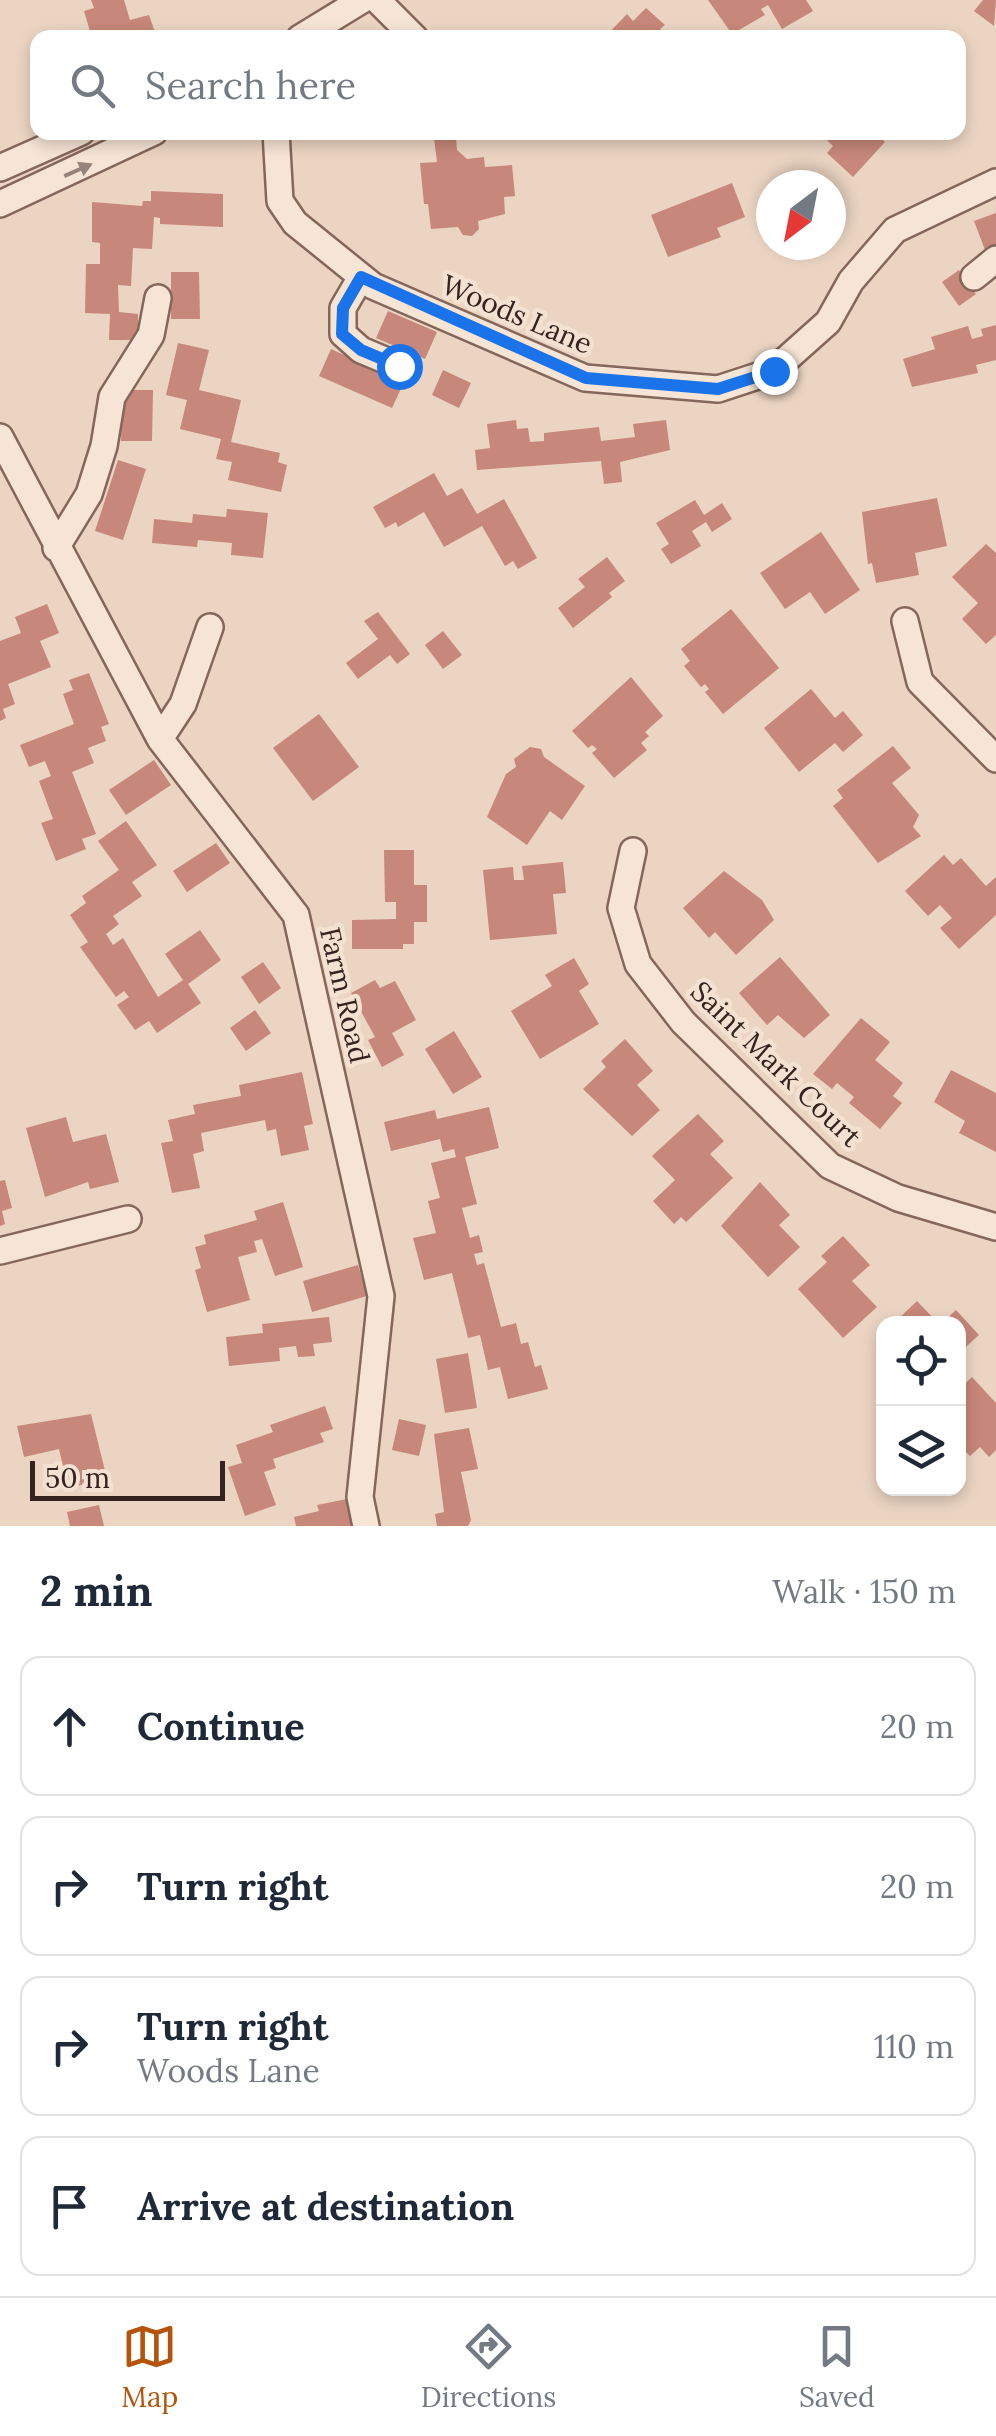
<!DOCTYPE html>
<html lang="en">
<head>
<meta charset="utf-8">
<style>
	body { margin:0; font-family:Lora,serif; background:#f6f6f7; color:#1f2937 }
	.controls { position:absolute; right:30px; bottom:30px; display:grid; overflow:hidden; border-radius:20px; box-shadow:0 5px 15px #0003 }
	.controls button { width:90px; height:90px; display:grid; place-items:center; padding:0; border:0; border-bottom:2px solid #e0e1e3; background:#fff; color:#1f2937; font:50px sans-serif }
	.compass { position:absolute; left:756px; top:170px; width:90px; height:90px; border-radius:50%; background:#fff; box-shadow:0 5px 15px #0003; rotate:212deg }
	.scale { position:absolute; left:30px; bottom:25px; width:195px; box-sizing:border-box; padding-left:10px; border:5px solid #34231e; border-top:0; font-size:28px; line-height:35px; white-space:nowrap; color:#34231e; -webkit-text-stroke:8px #f3e1d1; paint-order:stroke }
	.stop { position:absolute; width:30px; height:30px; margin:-22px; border:8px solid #1a73e8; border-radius:50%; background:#fff }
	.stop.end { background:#1a73e8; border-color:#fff; box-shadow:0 2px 10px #0008 }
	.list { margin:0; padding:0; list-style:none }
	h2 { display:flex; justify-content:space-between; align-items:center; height:130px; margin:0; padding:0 40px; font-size:42px }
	h2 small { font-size:32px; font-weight:400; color:#747a83 }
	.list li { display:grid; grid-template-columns:65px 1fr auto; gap:30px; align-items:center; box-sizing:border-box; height:140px; margin:0 20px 20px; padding:0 20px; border:2px solid #e0e1e3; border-radius:20px }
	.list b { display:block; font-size:38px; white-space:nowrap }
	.list p { margin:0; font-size:32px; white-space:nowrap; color:#747a83 }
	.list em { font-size:32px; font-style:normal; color:#747a83 }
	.icon { flex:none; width:55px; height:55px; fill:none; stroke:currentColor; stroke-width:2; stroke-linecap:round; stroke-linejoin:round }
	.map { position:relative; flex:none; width:996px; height:1526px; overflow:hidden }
	.search { position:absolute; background:#fff; box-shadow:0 5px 15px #0003; left:30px; right:30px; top:30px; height:110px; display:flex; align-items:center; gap:25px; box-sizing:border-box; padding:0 35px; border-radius:20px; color:#747a83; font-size:38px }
	.sheet { height:770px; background:#fff }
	nav { display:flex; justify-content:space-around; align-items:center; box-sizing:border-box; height:140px; border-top:2px solid #e0e1e3; background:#fff; font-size:28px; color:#747a83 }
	nav a { display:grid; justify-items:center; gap:5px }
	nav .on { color:#b45309 }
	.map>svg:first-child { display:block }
	.building { fill:#c7877a }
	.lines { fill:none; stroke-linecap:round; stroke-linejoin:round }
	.minor-casing { stroke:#84665b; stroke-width:30 }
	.minor { stroke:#f6e4d5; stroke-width:25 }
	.oneway { fill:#95847a }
	.route { stroke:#1a73e8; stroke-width:12 }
	.labels { text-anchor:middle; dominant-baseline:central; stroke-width:9; stroke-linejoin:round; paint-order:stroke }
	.street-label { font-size:28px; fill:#34231e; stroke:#f3e1d1 }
</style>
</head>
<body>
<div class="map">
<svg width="996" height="1526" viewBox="0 0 996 1526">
	<rect width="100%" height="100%" fill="#ebd4c2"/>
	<path class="building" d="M 91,0 L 124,0 L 130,20 L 149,15 L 157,38 L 92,38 L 84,11 L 94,8 Z
		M 708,0 L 806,0 L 813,11 L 782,29 L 768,5 L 761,9 L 765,15 L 732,34 Z
		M 983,0 L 996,0 L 994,26 L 974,11 Z
		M 646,8 L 665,25 L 660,29 L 669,38 L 604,38 L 627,14 L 633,21 Z
		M 819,132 L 875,132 L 885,142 L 853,177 L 827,153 L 833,146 Z
		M 456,137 L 457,150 L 467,159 L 484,157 L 485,167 L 512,165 L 515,196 L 504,197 L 505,214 L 478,221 L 479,229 L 472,236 L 463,235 L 458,227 L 431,229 L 428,204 L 424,204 L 420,163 L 437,162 L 434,139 Z
		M 732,183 L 745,217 L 717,228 L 721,237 L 668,257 L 651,215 Z
		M 151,191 L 223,194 L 223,227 L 160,224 L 160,218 L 154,217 L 152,249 L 133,248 L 131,286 L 118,285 L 119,312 L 138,314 L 138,340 L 109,340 L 110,314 L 85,313 L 86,264 L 100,264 L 100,243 L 92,242 L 92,202 L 142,206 L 143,201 L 151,201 Z
		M 996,213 L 996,246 L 985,250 L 974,221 Z
		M 959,270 L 976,294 L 959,306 L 942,282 Z
		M 171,272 L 199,272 L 200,319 L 171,319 Z
		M 388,311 L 437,332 L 425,359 L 376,338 Z
		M 996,325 L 996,360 L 976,365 L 978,373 L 912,387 L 903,359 L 935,349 L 931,337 L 968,326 L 972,339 L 983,336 L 981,329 Z
		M 178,343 L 209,350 L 199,390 L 241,400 L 231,442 L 280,453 L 278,462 L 287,465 L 281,492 L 228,480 L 232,462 L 216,459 L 221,439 L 180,429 L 187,400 L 166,395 Z
		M 331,349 L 404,382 L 392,408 L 319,376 Z
		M 443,370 L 471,383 L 459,408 L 432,395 Z
		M 122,390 L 153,390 L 152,441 L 121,441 Z
		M 516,420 L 517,429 L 528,428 L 530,442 L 544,441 L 544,433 L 599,427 L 601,441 L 635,437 L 633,424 L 666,420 L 670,450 L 620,462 L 622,482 L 604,484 L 601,461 L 477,470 L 475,450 L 490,448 L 487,424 Z
		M 118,460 L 146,469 L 123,540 L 95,531 Z
		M 434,473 L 447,496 L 462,488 L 477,514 L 504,499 L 537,558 L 518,569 L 513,561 L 505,566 L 482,526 L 444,547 L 424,512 L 398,527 L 396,522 L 385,528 L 373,507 Z
		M 937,498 L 947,546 L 915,553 L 919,575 L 876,583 L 872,563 L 868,564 L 862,512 Z
		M 695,500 L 704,515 L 722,503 L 732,519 L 712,532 L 706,522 L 692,531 L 701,546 L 671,564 L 661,549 L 669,544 L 656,523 Z
		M 227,509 L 268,513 L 263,558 L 231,555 L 232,543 L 198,540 L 197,547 L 152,543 L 154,519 L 192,523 L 193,514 L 226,517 Z
		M 821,532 L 860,590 L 825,614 L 810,592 L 785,609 L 760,573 Z
		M 986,544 L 996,553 L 996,635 L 986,644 L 962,619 L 978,603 L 952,577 Z
		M 607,557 L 625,581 L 609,593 L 612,597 L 573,628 L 558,608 L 585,587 L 578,579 Z
		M 47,604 L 59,633 L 40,641 L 51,667 L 8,684 L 15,704 L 3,709 L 6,718 L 0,721 L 0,641 L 21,633 L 15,617 Z
		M 731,609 L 779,668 L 723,714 L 705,692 L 709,689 L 705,684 L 701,687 L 684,666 L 690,661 L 681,649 Z
		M 378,612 L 410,654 L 397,664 L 390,655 L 358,679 L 346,663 L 378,639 L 364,621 Z
		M 443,631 L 462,655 L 443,669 L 425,645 Z
		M 89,673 L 109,724 L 101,727 L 106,741 L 88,748 L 94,763 L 72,772 L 96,834 L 82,839 L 86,849 L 56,861 L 41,823 L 53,819 L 39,781 L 51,776 L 45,761 L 29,767 L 20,745 L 74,724 L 63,694 L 73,690 L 69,680 Z
		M 631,677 L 663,716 L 645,732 L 649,736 L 641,743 L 647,750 L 614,778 L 592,753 L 597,749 L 592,745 L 588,748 L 572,731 Z
		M 811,689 L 835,718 L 843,711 L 863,735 L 843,752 L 835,743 L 799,772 L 764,728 Z
		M 319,714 L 359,767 L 313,801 L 273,748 Z
		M 893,746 L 911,768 L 892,783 L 919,815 L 913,827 L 921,836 L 878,863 L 833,806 L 843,798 L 837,790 Z
		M 530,747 L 541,749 L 544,757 L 585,786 L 562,820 L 550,811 L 527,845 L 487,817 L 506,774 L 516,767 L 514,759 Z
		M 154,760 L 171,785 L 126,815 L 109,790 Z
		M 126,821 L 157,865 L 132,882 L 142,896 L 113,916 L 119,924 L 106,934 L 113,945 L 123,938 L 158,997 L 183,980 L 165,954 L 200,930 L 221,960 L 188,984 L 201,1003 L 157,1033 L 149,1021 L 135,1030 L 117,1005 L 129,997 L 124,991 L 116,997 L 80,947 L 88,942 L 70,915 L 86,903 L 82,896 L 119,870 L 98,841 Z
		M 216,843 L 230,863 L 187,892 L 173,871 Z
		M 384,850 L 414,850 L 414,885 L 427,885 L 427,922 L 414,922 L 414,944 L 403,944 L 403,949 L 352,949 L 352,920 L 396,919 L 396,902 L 385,902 Z
		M 944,855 L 953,865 L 961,858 L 986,886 L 996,877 L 996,915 L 959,949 L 940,928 L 952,918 L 940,905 L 928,916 L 905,891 Z
		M 563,862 L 566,893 L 553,894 L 557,934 L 490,940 L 483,870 L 513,867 L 514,880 L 524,880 L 522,866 Z
		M 724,871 L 762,900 L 774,920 L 736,955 L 715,932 L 709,938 L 683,908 Z
		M 780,957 L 830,1015 L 804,1038 L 778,1015 L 767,1025 L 739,993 Z
		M 574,958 L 589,984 L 579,991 L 599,1024 L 540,1059 L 511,1011 L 552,986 L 545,975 Z
		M 263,962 L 281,988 L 259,1004 L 241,977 Z
		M 375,980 L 380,988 L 395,981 L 416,1020 L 392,1033 L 404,1055 L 382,1067 L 368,1040 L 375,1037 L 351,993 Z
		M 255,1010 L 271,1033 L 246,1051 L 230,1028 Z
		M 861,1018 L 890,1042 L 875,1060 L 903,1083 L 893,1096 L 902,1103 L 880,1129 L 849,1103 L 854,1097 L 837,1083 L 832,1089 L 813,1074 Z
		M 454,1031 L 482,1077 L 453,1094 L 425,1049 Z
		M 625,1039 L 653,1071 L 637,1085 L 660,1110 L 632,1136 L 583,1089 L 606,1067 L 601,1061 Z
		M 951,1070 L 996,1093 L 996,1152 L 959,1133 L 965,1121 L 934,1102 Z
		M 302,1072 L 313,1124 L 304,1126 L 309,1150 L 281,1156 L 276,1129 L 267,1131 L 265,1120 L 201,1133 L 204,1151 L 193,1154 L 200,1188 L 172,1193 L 161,1143 L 173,1141 L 168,1120 L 195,1114 L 193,1105 L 241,1096 L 239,1085 Z
		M 489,1107 L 499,1148 L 465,1157 L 477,1204 L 462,1208 L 470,1238 L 479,1235 L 483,1252 L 474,1254 L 477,1265 L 484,1263 L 501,1327 L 516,1323 L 521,1344 L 528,1342 L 535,1367 L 541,1365 L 548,1389 L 508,1399 L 500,1367 L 488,1370 L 480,1335 L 468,1338 L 452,1273 L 424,1280 L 413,1238 L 436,1233 L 428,1201 L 440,1198 L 431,1163 L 456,1157 L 454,1149 L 443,1152 L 440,1139 L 391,1151 L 384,1122 L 435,1110 L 437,1119 Z
		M 698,1114 L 724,1141 L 710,1154 L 733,1178 L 686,1222 L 681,1217 L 674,1224 L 653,1201 L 675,1180 L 652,1156 Z
		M 66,1117 L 73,1142 L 106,1134 L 119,1182 L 90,1189 L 88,1182 L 45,1197 L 26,1128 Z
		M 5,1180 L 12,1208 L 2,1211 L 5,1224 L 0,1226 L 0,1181 Z
		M 760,1182 L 790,1215 L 779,1225 L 800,1247 L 768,1277 L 721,1226 Z
		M 283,1202 L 303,1267 L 275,1276 L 262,1239 L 254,1241 L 257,1252 L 238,1257 L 250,1300 L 207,1312 L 195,1270 L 201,1268 L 195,1247 L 206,1244 L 204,1235 L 257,1220 L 254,1211 Z
		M 843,1236 L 870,1265 L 852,1281 L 877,1307 L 843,1338 L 798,1289 L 827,1262 L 821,1256 Z
		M 358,1265 L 367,1296 L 312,1312 L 303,1281 Z
		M 917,1301 L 939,1324 L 893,1324 Z
		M 956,1310 L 979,1335 L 958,1354 L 958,1324 L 941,1324 Z
		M 329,1317 L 332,1342 L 313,1344 L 315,1356 L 298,1357 L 296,1346 L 279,1348 L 280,1361 L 229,1366 L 226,1337 L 263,1333 L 262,1324 Z
		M 468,1353 L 477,1408 L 445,1413 L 436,1359 Z
		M 972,1377 L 996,1403 L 996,1450 L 989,1457 L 980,1447 L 970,1456 L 958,1444 L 958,1390 Z
		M 325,1406 L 333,1429 L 320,1433 L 324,1442 L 273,1459 L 276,1468 L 264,1472 L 276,1505 L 245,1516 L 228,1467 L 242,1463 L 236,1445 L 273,1432 L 270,1425 Z
		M 91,1414 L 107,1479 L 68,1488 L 59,1449 L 24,1457 L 17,1426 Z
		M 399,1419 L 426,1425 L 419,1456 L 392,1450 Z
		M 469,1428 L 478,1469 L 461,1472 L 471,1520 L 468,1526 L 437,1526 L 435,1514 L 444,1512 L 434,1434 Z
		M 347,1499 L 353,1526 L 296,1526 L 294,1517 L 319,1511 L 317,1505 Z
		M 99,1505 L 104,1526 L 70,1526 L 67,1512 Z"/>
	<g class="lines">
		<g class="minor-casing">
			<path id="minor" d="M 377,0 L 415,38
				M 300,38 L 362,0
				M 276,132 L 280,201 L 295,223 L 373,286 L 585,378 L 718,389 L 773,371 L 828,322 L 851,281 L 895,230 L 996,182
				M 0,168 L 81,132
				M 0,204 L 154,132
				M 361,277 L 343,308 L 343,334 L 361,350 L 399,366
				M 974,277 L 996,259
				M 0,437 L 160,739 L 296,915 L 381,1296 L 360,1497 L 366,1526
				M 56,548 L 89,494 L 104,446 L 112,397 L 151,335 L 158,298
				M 905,621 L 920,682 L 996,759
				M 160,739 L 183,704 L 210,627
				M 633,851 L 621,908 L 638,964 L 683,1022 L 830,1166 L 898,1198 L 996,1227
				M 0,1251 L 128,1219"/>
		</g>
		<use href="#minor" class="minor"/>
	</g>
	<defs><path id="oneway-solid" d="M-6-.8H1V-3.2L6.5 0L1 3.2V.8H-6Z" transform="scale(2.5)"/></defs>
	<use class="oneway" href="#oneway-solid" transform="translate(78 170) rotate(-24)"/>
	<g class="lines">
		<path class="route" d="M 399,366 L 361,350 L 342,334 L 343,308 L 361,277 L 586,378 L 718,389 L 774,371"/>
	</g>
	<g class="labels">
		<g class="street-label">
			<text transform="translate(517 314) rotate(23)">Woods Lane</text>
			<text transform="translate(345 995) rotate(77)">Farm Road</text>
			<text transform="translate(776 1064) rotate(44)">Saint Mark Court</text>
		</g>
	</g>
</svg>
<div class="controls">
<button><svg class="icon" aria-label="locate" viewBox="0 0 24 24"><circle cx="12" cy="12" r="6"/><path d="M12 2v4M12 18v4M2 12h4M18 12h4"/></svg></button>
<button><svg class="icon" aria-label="layers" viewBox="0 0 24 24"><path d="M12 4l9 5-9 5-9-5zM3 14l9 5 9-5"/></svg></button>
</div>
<svg class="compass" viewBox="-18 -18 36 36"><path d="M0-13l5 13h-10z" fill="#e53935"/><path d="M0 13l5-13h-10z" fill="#747a83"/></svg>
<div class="scale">50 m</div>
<div class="stop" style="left:399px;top:366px"></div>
<div class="stop end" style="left:774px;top:371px"></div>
<div class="search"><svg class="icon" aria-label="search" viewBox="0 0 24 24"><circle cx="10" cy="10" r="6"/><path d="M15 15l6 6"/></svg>Search here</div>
</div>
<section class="sheet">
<h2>2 min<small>Walk · 150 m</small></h2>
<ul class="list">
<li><svg class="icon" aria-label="ahead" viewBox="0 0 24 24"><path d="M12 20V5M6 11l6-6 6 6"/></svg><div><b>Continue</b></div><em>20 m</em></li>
<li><svg class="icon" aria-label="right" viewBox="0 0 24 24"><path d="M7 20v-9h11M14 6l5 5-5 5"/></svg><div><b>Turn right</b></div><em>20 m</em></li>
<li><svg class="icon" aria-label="right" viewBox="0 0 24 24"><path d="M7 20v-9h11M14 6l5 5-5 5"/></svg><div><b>Turn right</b><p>Woods Lane</p></div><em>110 m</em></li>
<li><svg class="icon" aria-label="arrive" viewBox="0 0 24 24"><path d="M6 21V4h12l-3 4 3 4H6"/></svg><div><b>Arrive at destination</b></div></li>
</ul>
</section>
<nav>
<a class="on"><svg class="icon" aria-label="map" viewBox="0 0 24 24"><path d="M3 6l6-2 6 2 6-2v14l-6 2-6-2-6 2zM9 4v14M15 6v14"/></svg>Map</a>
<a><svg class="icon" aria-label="directions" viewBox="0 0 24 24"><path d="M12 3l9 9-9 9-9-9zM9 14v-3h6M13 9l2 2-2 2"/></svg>Directions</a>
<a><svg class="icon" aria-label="saved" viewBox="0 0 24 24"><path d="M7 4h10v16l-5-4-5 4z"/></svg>Saved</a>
</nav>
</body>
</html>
